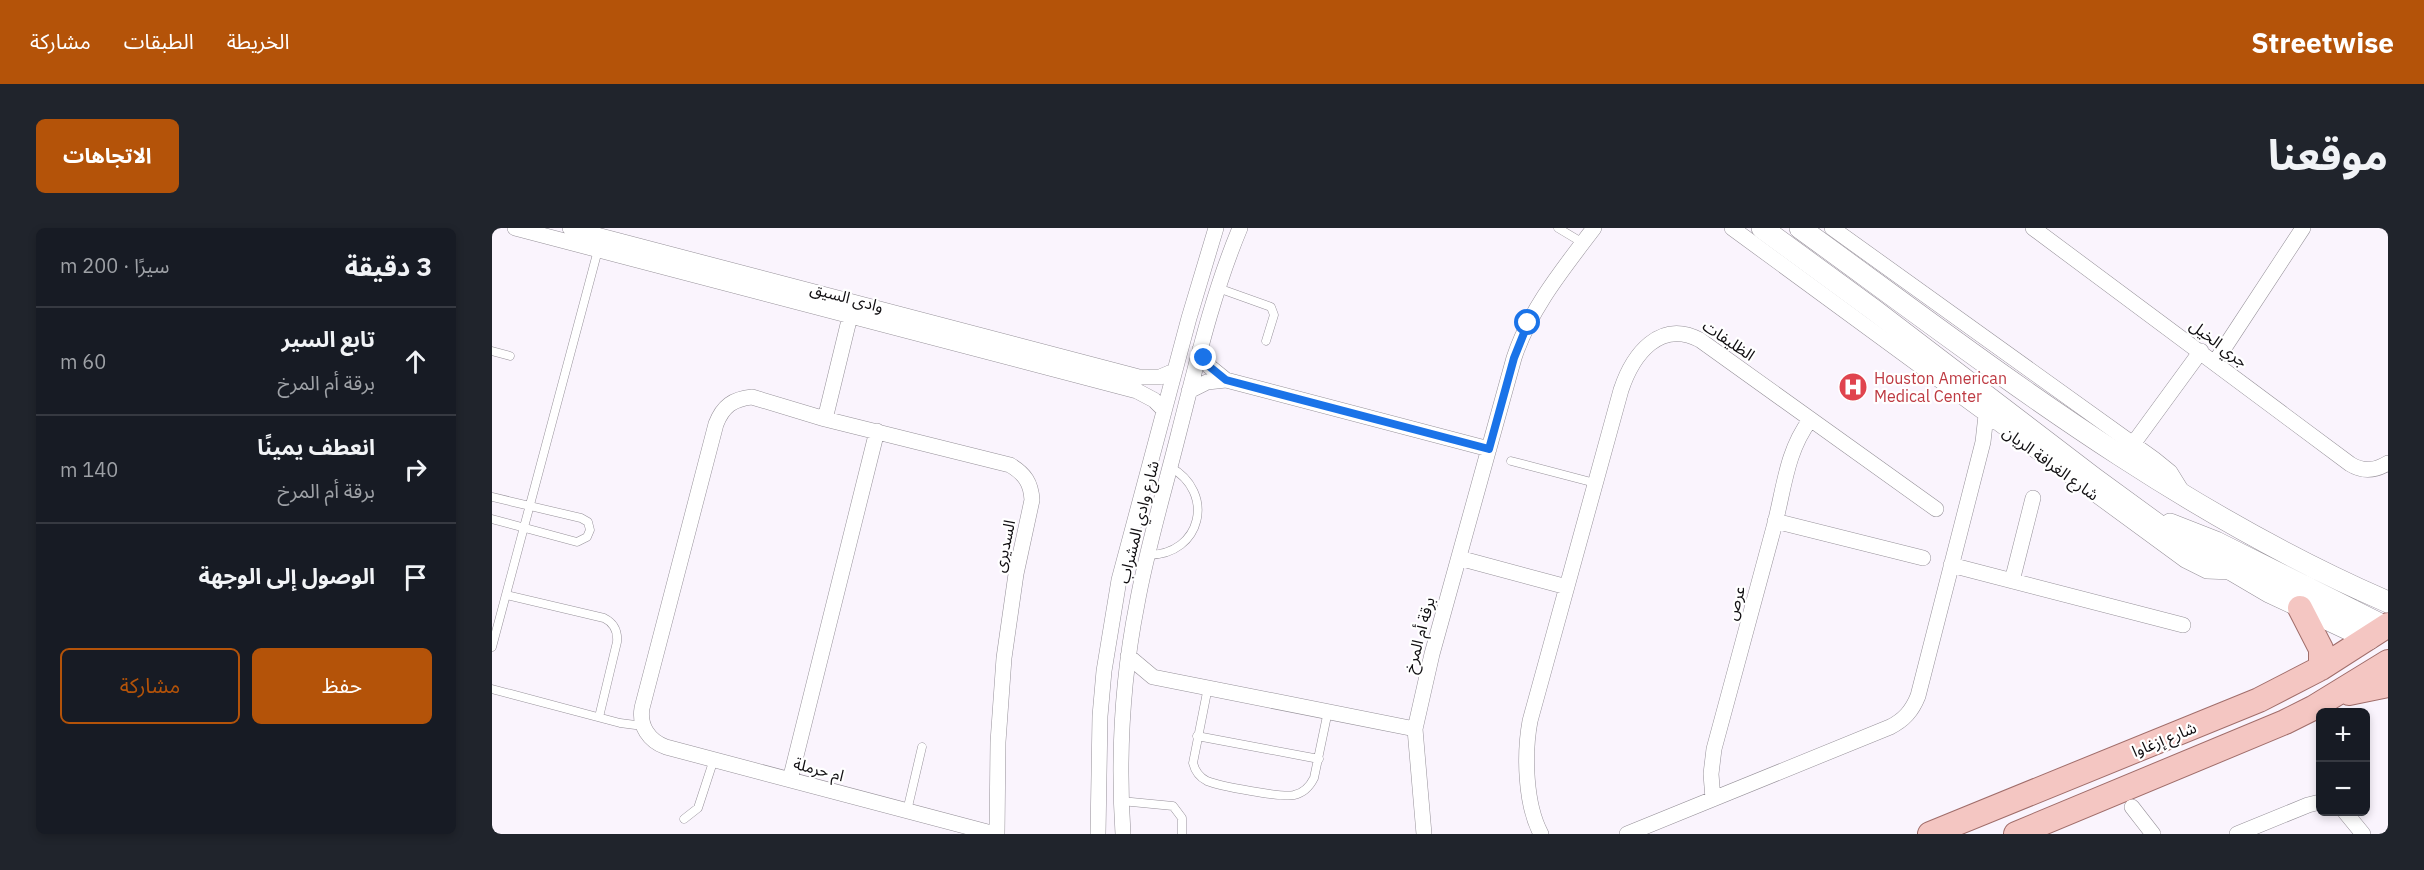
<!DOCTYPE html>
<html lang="ar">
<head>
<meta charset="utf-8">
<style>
	body { margin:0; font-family:"IBM Plex Sans","Noto Sans Arabic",sans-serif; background:#20242c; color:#f1f3f6; direction:rtl }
	.controls { position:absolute; right:18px; bottom:18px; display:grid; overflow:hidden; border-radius:9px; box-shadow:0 3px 9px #0003 }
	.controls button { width:54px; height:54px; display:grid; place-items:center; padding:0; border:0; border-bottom:2px solid #363941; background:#171b24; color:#f1f3f6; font:30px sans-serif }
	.stop { position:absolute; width:18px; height:18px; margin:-14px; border:4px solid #1a73e8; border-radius:50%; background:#fff }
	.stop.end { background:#1a73e8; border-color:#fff; box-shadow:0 2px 6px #0008 }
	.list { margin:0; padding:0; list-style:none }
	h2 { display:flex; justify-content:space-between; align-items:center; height:78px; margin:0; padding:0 24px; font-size:26px }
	h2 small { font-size:20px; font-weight:400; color:#9ea1a6 }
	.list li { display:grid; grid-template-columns:39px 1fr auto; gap:18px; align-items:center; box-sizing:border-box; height:108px; padding:0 24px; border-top:2px solid #363941 }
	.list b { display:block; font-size:22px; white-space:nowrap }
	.list p { margin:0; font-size:20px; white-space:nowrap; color:#9ea1a6 }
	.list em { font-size:20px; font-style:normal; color:#9ea1a6 }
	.actions { display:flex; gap:12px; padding:18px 24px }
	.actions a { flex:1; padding:14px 0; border:2px solid #b45309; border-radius:9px; text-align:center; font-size:21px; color:#b45309 }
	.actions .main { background:#b45309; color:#fff }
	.icon { flex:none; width:33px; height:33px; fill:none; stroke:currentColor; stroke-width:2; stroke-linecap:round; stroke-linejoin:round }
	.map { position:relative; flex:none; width:1896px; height:606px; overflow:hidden; direction:ltr; border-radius:9px }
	header { display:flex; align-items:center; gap:36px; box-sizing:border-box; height:84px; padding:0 30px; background:#b45309; color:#fff }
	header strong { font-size:28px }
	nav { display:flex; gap:33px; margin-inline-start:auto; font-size:21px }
	.intro { display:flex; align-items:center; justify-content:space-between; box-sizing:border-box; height:144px; padding:0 36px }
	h1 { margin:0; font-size:42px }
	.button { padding:15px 27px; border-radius:9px; background:#b45309; color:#fff; font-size:21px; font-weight:700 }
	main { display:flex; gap:36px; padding:0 36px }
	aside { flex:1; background:#171b24; border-radius:9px; box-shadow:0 3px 9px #0003 }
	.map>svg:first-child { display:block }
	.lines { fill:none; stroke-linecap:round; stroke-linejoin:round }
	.service-casing { stroke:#969199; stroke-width:9 }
	.minor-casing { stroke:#969199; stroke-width:16 }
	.secondary-casing { stroke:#969199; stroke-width:22 }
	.primary-casing { stroke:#a06d6a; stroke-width:26 }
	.service { stroke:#fff; stroke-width:8 }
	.minor { stroke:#fff; stroke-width:15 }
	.secondary { stroke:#fff; stroke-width:21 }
	.primary { stroke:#f4c6c2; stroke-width:24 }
	.route { stroke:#1a73e8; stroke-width:8 }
	.labels { text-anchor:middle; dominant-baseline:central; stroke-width:4.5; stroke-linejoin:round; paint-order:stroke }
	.street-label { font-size:16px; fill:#100e11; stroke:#fff }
	.health-label { font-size:16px; fill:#be3a42; stroke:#fff; text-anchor:start }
</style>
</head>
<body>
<header>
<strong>Streetwise</strong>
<nav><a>الخريطة</a><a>الطبقات</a><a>مشاركة</a></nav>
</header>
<div class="intro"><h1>موقعنا</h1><a class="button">الاتجاهات</a></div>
<main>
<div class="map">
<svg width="1896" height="606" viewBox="0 0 1896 606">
	<rect width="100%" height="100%" fill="#faf4fd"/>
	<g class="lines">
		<g class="service-casing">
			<path id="service" d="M 1066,0 L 1091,15
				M 726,60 L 779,79 L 782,87 L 774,113
				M 0,123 L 18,128
				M 1019,233 L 1103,255
				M 0,269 L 89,290 L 96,294 L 98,302 L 95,309 L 85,314 L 0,291
				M 656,327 C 710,327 724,264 678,239
				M 14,367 L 112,390 C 122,395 126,403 125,414 L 107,489
				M 0,419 L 106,22
				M 716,459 L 701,535 C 703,543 707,549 715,553 C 727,558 791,570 802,567 C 812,565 818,558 822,550 L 836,483
				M 0,461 L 128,495 L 151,498
				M 705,508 L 827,531
				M 629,573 L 681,578 L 690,590 L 690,606
				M 415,583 L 430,519
				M 192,591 L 206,580 L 222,531"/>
		</g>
		<g class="minor-casing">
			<path id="minor" d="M 23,0 L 645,163 L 662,172 L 672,182
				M 78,0 L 647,149 L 668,149 L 682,143
				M 1240,0 L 1693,332 L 1715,343 L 1740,344
				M 1340,0 L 1662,231 L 1678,244 L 1691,265
				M 1541,0 L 1858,236 C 1871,244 1883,243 1896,235
				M 708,121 L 718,139 L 734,152
				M 1723,134 L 1811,0
				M 697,163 L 715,154 L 734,152 L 997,221
				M 333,191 L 360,80
				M 1641,216 L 1709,123
				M 1283,293 L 1431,330
				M 967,330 L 1075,359
				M 1459,337 L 1691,397
				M 1520,353 L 1541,270
				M 636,428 L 661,449 L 923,501
				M 298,552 L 385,203
				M 1221,571 L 1219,546 L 1222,521 C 1242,447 1262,373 1282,299 C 1292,262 1294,224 1318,192
				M 1640,579 L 1661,606
				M 1853,584 L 1871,606
				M 503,606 L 174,519 C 157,513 147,498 150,480 L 224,196 C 231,178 241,171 260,169 L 333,191 L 518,237 C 533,246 539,255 540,272 L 524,346 L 512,430 L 506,514 L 505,606
				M 606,606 L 608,488 L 612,443 L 627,352 L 697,90 L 724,0
				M 631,606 C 626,529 630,452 645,376 C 655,320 672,264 686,208 C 704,138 720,67 748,0
				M 932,606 L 923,501 L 940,426 L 1022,130 C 1038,81 1071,41 1102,0
				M 1049,606 C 1033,576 1032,526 1038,493 L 1129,162 C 1141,126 1168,91 1208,112 L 1444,281
				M 1135,606 L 1398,499 C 1412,492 1420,483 1426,468 L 1491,214 L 1494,187
				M 1745,606 L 1816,577 L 1828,574"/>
		</g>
		<g class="secondary-casing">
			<path id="secondary" d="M 1270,0 L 1382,82 L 1602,250 L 1680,307 L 1777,364 L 1877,411
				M 1308,0 C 1498,138 1679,280 1896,374
				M 1678,296 L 1724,314 L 1896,400"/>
		</g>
		<g class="primary-casing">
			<path id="primary" d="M 1808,380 L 1829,421 L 1829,440
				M 1857,465 L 1896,457
				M 1438,606 L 1767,472 L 1829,440 L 1896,397
				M 1524,606 L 1793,494 L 1821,480 L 1896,434"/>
		</g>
		<use href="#service" class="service"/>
		<use href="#minor" class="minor"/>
		<use href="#secondary" class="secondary"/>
		<use href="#primary" class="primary"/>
	</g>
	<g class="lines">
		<path class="route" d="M 712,130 L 718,139 L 734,152 L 997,221 L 1022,130 L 1036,95"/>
	</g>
	<defs>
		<g id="hospital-disc" transform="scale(1.5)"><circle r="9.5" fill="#e0444e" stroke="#fff"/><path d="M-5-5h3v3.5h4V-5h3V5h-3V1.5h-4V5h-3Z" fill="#fff"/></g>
	</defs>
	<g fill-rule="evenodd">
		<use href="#hospital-disc" x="1361" y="159"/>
	</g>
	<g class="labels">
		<g class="street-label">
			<text transform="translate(355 69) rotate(15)">وادى السيق</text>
			<text transform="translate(1237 112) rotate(34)">الظليفات</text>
			<text transform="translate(1727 115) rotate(37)">جري الخيل</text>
			<text transform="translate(1559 235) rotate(36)">شارع الغرافة الريان</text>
			<text transform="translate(646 294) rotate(-76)">شارع وادي المشراب</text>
			<text transform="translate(512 318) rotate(-78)">السديرى</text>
			<text transform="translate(1243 375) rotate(-75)">عرص</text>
			<text transform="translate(927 407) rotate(-75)">برقة أم المرخ</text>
			<text transform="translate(1672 511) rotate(-22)">شارع إزغاوا</text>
			<text transform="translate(327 541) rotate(15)">ام حرملة</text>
		</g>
		<g class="health-label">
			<text x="1382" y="150">Houston American<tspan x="1382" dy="18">Medical Center</tspan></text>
		</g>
	</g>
</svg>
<div class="controls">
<button>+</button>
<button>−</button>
</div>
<div class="stop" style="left:1036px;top:95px"></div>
<div class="stop end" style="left:712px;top:130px"></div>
</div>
<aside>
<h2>3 دقيقة<small>سيرًا · 200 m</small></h2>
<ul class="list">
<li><svg class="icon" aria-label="ahead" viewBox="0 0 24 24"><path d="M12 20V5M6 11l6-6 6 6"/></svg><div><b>تابع السير</b><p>برقة أم المرخ</p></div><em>60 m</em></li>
<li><svg class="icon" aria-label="right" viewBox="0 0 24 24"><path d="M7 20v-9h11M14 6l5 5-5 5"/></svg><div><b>انعطف يمينًا</b><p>برقة أم المرخ</p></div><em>140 m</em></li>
<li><svg class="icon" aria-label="arrive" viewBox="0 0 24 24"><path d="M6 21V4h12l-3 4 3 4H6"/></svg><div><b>الوصول إلى الوجهة</b></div></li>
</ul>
<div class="actions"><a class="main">حفظ</a><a>مشاركة</a></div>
</aside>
</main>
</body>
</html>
